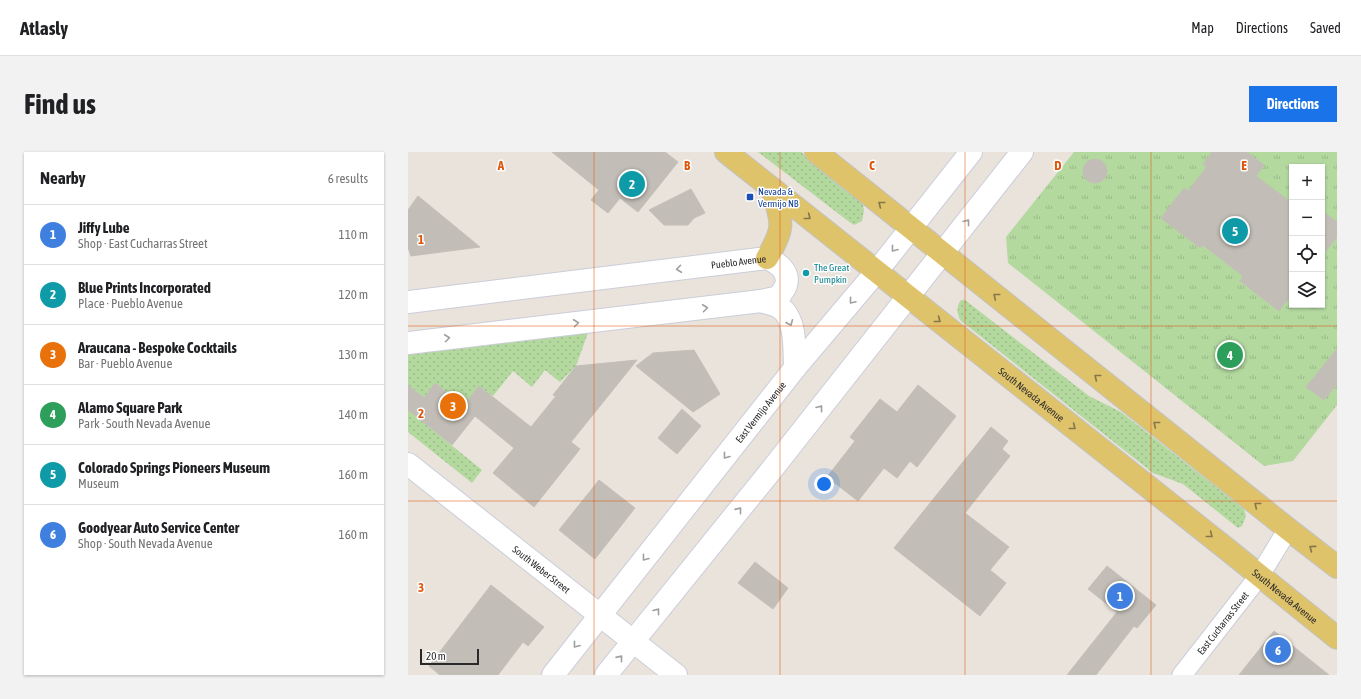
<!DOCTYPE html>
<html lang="en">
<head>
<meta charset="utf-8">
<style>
	body { margin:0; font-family:"Asap Condensed",sans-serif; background:#f2f2f2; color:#202124 }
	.controls { position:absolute; right:12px; top:12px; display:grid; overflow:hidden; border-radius:0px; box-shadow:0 1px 3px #0004 }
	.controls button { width:36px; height:36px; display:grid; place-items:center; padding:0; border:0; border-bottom:1px solid #e0e0e0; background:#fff; color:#202124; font:20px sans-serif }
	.scale { position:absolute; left:12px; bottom:10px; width:59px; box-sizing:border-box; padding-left:4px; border:2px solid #292929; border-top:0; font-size:11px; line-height:14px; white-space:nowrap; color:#292929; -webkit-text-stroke:3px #fff; paint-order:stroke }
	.you { position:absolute; left:416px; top:332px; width:14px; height:14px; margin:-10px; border:3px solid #fff; border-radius:50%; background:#1a73e8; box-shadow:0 0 0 6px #1a73e833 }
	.badge { display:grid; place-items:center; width:26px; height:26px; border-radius:50%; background:#1a73e8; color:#fff; font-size:13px; font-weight:700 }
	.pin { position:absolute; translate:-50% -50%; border:2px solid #fff; box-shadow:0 1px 4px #0006 }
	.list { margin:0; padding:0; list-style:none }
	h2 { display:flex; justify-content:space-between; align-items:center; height:52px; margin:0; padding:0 16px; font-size:17px }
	h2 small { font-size:13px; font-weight:400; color:#757577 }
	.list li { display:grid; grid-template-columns:26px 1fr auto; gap:12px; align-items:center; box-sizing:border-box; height:60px; padding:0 16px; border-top:1px solid #e0e0e0 }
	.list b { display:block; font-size:15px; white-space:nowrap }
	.list p { margin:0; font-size:13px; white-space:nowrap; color:#757577 }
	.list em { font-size:13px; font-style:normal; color:#757577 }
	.icon { flex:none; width:22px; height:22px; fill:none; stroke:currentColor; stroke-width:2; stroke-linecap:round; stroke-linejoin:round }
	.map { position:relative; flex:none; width:929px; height:523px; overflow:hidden; border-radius:0px }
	header { display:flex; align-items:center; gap:24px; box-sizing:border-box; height:56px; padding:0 20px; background:#fff; border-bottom:1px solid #e0e0e0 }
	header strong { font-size:19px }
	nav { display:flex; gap:22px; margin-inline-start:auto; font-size:14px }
	.intro { display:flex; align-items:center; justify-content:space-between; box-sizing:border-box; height:96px; padding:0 24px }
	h1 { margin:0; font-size:28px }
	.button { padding:10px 18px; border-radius:0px; background:#1a73e8; color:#fff; font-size:14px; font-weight:700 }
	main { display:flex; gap:24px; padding:0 24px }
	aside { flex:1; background:#fff; border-radius:0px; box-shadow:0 1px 3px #0004 }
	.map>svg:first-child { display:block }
	.grass { fill:url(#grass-dots) }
	.park { fill:url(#park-tufts); fill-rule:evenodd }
	.building { fill:#c2beb7; stroke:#c4bfb6 }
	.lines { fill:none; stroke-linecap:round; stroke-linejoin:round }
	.street-casing { stroke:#cbcdd9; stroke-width:21 }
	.secondary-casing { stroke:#cbcdd9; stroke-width:24 }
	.primary-casing { stroke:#c3c3c3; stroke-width:24 }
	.street { stroke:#fff; stroke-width:19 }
	.secondary { stroke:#fff; stroke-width:22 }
	.primary { stroke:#dfc36b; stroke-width:22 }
	.oneway { stroke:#84764a }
	.oneway2 { stroke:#9f9f9f }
	.grid { fill:none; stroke:#de570d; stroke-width:1; stroke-opacity:0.55 }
	.transit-dot { fill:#1a4fb4; stroke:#fff; stroke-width:1.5 }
	.culture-dot { fill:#0f9aa8; stroke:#fff; stroke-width:1.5 }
	.labels { text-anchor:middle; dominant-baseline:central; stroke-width:3; stroke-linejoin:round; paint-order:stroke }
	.transit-label { font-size:10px; fill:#164399; stroke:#fff; text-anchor:start }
	.street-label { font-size:10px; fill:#292929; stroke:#fff }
	.culture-label { font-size:10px; fill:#0d838f; stroke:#fff; text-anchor:start }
	.grid-label { font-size:13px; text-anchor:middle; font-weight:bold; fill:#de570d; stroke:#fff; stroke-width:3; stroke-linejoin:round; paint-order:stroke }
</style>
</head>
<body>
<header>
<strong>Atlasly</strong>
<nav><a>Map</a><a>Directions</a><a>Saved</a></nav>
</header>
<div class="intro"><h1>Find us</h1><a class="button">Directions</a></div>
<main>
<aside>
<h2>Nearby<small>6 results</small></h2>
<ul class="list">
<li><span class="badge" style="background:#3f7fe0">1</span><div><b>Jiffy Lube</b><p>Shop · East Cucharras Street</p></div><em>110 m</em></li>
<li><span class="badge" style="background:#0f9aa8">2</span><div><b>Blue Prints Incorporated</b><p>Place · Pueblo Avenue</p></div><em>120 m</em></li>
<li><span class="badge" style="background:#e8710a">3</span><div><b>Araucana - Bespoke Cocktails</b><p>Bar · Pueblo Avenue</p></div><em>130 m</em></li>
<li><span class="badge" style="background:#2e9e5b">4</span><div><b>Alamo Square Park</b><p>Park · South Nevada Avenue</p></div><em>140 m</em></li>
<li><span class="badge" style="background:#0f9aa8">5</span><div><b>Colorado Springs Pioneers Museum</b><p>Museum</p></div><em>160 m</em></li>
<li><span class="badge" style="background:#3f7fe0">6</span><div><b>Goodyear Auto Service Center</b><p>Shop · South Nevada Avenue</p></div><em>160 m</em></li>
</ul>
</aside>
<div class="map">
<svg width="929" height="523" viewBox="0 0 929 523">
	<defs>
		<pattern id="grass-dots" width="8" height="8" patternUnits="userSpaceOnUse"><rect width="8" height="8" fill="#b3d99f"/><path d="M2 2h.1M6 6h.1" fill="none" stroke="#9aba89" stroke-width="1.8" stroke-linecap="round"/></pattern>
		<pattern id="park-tufts" width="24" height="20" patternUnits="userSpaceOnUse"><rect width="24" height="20" fill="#b3d99f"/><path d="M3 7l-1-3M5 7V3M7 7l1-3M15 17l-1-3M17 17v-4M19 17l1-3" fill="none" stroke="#9aba89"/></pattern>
	</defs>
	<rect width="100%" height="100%" fill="#e9e3dc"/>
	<path class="grass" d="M 350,0 L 393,0 L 454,49 L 456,58 L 454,69 L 446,73 L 440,69 Z
		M 553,148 L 557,148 L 681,244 L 713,260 L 836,357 L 838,364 L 834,374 L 830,376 L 775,332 L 745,321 L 552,168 C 549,160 548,155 553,148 Z
		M 181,178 L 168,214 L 152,230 L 137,218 L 124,235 L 105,219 L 85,244 L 71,234 L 55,254 L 27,231 L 16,246 L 4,236 L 0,240 L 0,198 Z
		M 0,258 L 74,318 L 64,331 L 0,280 Z"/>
	<path class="park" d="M 666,0 L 929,0 L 929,253 L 885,309 L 856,314 L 600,111 L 598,85 ZM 884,15 L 914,15 L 914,153 L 884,153 Z"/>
	<path class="building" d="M 144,0 L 257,0 L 270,10 L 230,60 L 212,46 L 200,61 L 183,48 L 191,38 Z
		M 804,0 L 839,0 L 856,13 L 848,24 L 884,51 L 884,142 L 871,159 L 832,129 L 835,124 L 795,93 L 792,96 L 753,66 L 776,36 L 780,39 L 799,15 L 795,12 Z
		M675 19a12 12 0 1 1 24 0a12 12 0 1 1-24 0Z
		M 283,37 L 297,61 L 286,66 L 280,73 L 256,73 L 241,58 Z
		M 10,44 L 72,95 L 3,104 L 0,95 L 0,58 Z
		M 914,59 L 929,70 L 929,85 L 914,104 Z
		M 929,197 L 929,232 L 916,248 L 898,235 Z
		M 286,198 L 312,242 L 285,260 L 228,214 L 245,201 Z
		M 229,208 L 163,290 L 172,297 L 126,355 L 85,321 L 106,296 L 67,264 L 44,293 L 0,258 L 0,233 L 16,246 L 27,231 L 55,254 L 71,234 L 123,275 L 148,244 L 145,243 L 168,214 Z
		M 510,233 L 548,264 L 509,315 L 502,309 L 489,326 L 476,316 L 450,349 L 419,325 L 447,289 L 442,285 L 472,247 L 489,260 Z
		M 274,257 L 293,274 L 269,302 L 250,286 Z
		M 583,275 L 600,289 L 594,297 L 602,304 L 557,361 L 601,395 L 582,418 L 598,431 L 572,464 L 486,396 Z
		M 191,328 L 227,356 L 187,407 L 151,378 Z
		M 347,410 L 380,436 L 365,457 L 330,431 Z
		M 699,414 L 748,453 L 729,476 L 726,474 L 688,523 L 659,523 L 709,460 L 680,437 Z
		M 83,433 L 136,475 L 120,494 L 115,490 L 90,523 L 32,523 L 21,514 Z
		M 866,479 L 921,523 L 831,523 Z"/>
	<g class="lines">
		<g class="street-casing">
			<g id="street">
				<path id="s1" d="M 774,523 L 852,423 L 880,377"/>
			</g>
		</g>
		<g class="secondary-casing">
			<g id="secondary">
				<path d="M 353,149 C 358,151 366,152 371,155 C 389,166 386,197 387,216"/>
				<path id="s2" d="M 0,150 L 359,106 C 370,111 382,120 378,133 C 377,137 373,141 371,145 L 353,149 L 0,191"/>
				<path id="s3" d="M 0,312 L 268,523"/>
				<path id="s4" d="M 145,523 L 387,216 L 469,119 L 563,0"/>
				<path d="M 198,523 L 365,316 L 614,0"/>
			</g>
		</g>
		<g class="primary-casing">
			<g id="primary">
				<path id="s5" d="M 318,0 L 820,398 L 929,486"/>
				<path d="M 408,0 L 880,377 L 929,415"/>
				<path d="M 359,106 C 378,74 374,71 364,37"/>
			</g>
		</g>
		<use href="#street" class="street"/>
		<use href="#secondary" class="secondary"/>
		<use href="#primary" class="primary"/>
	</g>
	<defs><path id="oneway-chevron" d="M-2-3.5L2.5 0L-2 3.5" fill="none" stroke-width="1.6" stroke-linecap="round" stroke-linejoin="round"/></defs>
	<g class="oneway">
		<use href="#oneway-chevron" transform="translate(473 52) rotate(-142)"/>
		<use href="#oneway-chevron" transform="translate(400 65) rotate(38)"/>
		<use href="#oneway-chevron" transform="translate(588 144) rotate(-141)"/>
		<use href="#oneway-chevron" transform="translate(530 168) rotate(38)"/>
		<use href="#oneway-chevron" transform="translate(689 225) rotate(-141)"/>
		<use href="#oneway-chevron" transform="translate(748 272) rotate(-141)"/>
		<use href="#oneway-chevron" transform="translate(665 275) rotate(38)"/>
		<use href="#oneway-chevron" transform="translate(849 353) rotate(-141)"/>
		<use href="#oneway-chevron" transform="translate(802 383) rotate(38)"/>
		<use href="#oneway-chevron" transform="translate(904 396) rotate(-143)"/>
	</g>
	<g class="oneway2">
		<use href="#oneway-chevron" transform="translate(559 70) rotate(-52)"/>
		<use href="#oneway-chevron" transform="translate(486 97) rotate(128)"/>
		<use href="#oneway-chevron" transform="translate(271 117) rotate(173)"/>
		<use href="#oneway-chevron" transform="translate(444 149) rotate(130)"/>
		<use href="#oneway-chevron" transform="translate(297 156) rotate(-7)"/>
		<use href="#oneway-chevron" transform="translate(168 171) rotate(-7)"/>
		<use href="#oneway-chevron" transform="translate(382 171) rotate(67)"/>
		<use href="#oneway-chevron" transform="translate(39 186) rotate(-7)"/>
		<use href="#oneway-chevron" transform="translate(412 256) rotate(-52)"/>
		<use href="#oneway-chevron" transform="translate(318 304) rotate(128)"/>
		<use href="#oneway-chevron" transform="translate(331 358) rotate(-51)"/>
		<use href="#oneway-chevron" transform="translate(237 406) rotate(128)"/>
		<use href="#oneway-chevron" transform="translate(249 459) rotate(-52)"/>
		<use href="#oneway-chevron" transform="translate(168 493) rotate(128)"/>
		<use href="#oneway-chevron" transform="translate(212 506) rotate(-51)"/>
	</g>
	<path class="grid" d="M 186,0 L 186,523M 372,0 L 372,523M 557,0 L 557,523M 743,0 L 743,523M 0,174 L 929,174M 0,349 L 929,349"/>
	<rect class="transit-dot" x="338" y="41" width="8" height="8" rx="2"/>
	<circle class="culture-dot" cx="398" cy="121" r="4"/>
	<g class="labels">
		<g class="transit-label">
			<text x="350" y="39">Nevada &amp;<tspan x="350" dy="12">Vermijo NB</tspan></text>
		</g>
		<g class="street-label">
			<text stroke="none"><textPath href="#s2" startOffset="333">Pueblo Avenue</textPath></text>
			<text stroke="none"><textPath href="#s5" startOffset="390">South Nevada Avenue</textPath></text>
			<text stroke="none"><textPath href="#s4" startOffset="335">East Vermijo Avenue</textPath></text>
			<text stroke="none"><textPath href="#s3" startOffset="170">South Weber Street</textPath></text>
			<text stroke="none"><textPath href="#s5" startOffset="714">South Nevada Avenue</textPath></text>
			<text stroke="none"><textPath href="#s1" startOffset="66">East Cucharras Street</textPath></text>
		</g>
		<g class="culture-label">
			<text x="406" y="115">The Great<tspan x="406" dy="12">Pumpkin</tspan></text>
		</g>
	</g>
	<g class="grid-label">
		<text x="93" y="18">A</text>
		<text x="279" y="18">B</text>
		<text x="464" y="18">C</text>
		<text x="650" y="18">D</text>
		<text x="836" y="18">E</text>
		<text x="13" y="92">1</text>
		<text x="13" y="266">2</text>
		<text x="13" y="440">3</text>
	</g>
</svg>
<div class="controls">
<button>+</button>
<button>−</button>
<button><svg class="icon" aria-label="locate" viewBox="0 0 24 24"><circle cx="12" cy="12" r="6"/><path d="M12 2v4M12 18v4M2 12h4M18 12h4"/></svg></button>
<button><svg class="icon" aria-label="layers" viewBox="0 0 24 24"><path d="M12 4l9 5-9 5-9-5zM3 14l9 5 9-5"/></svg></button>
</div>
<div class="scale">20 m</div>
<div class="you"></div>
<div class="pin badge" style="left:712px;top:444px;background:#3f7fe0">1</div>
<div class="pin badge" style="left:224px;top:32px;background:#0f9aa8">2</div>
<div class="pin badge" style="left:45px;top:254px;background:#e8710a">3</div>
<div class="pin badge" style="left:822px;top:203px;background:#2e9e5b">4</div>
<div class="pin badge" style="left:827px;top:79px;background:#0f9aa8">5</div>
<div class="pin badge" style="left:870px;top:498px;background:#3f7fe0">6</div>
</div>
</main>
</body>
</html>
